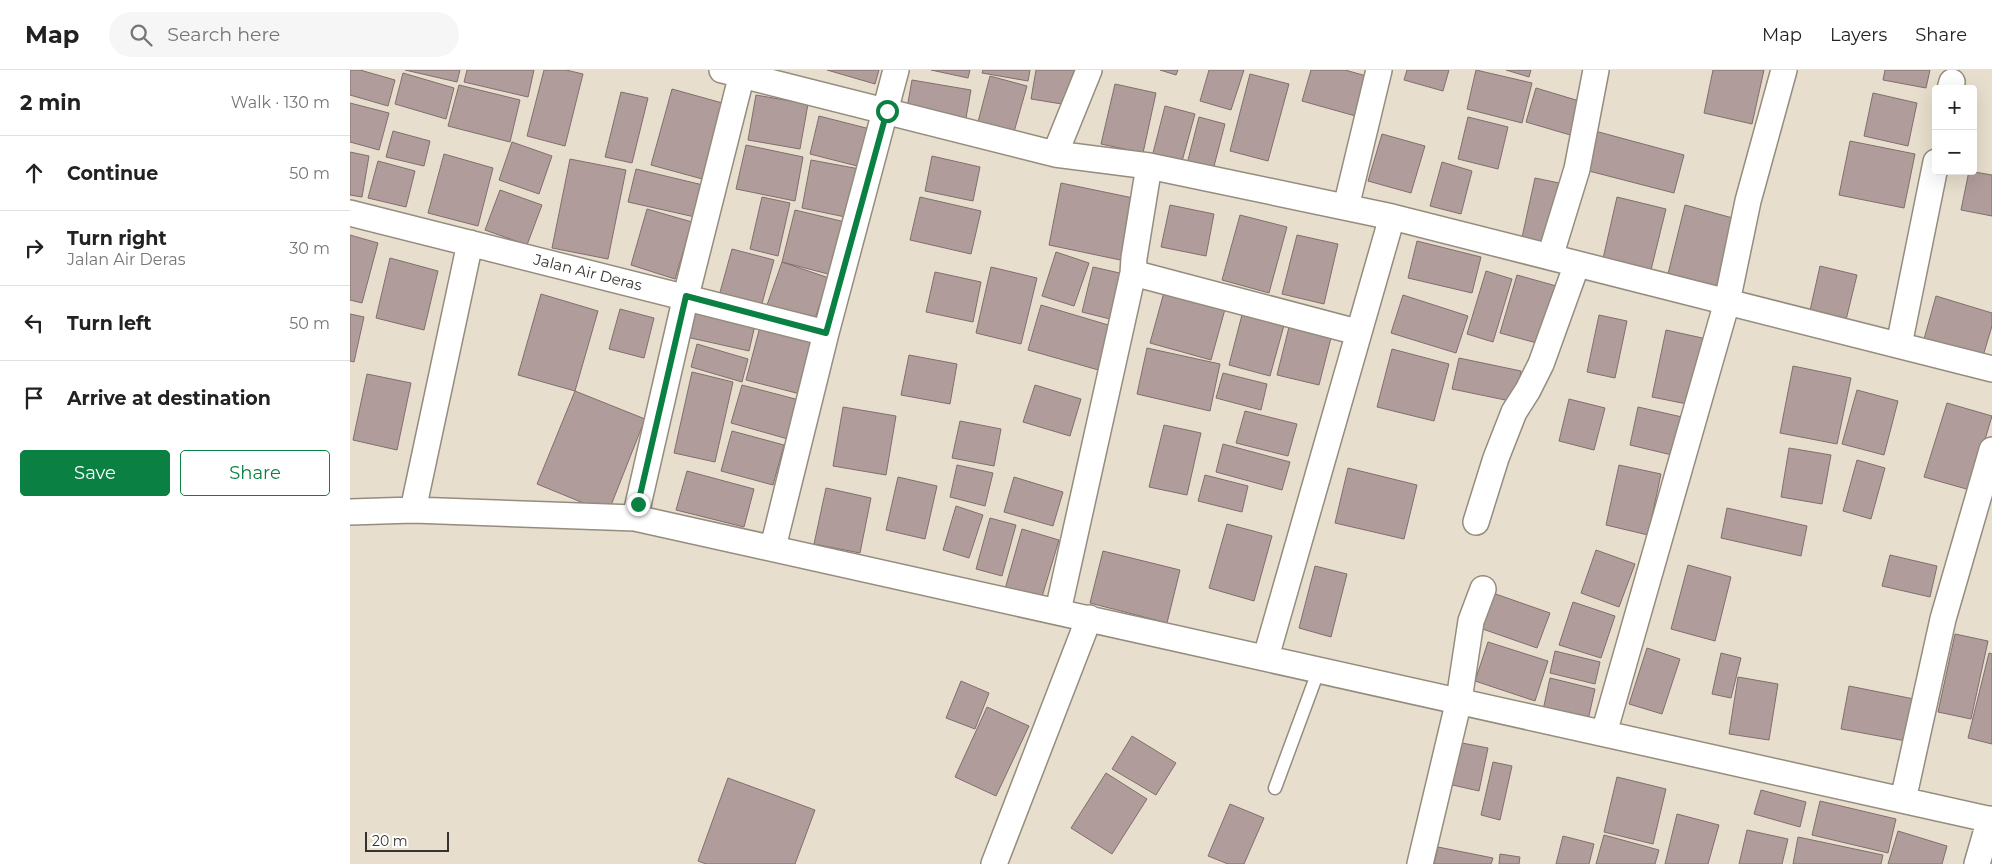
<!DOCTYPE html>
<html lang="en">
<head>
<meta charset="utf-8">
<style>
	body { margin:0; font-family:Montserrat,sans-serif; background:#f6f6f6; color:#222 }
	.controls { position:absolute; right:15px; top:15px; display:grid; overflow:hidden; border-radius:5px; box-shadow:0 5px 20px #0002 }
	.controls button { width:45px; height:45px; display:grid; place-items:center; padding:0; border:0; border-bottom:1px solid #e0e0e0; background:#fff; color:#222; font:25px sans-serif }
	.scale { position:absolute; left:15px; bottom:12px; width:84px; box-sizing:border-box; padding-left:5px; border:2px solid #36322c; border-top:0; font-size:14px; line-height:18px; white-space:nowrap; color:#36322c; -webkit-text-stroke:4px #fff; paint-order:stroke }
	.stop { position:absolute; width:15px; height:15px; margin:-11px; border:4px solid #0b8043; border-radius:50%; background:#fff }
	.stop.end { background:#0b8043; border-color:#fff; box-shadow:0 1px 5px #0008 }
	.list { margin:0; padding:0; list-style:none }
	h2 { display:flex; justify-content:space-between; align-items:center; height:65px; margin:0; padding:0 20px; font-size:21px }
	h2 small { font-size:16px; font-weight:400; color:#767676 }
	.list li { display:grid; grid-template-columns:32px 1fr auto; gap:15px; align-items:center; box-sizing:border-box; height:75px; padding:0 20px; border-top:1px solid #e0e0e0 }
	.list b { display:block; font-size:19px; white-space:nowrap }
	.list p { margin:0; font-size:16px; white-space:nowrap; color:#767676 }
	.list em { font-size:16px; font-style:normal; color:#767676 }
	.actions { display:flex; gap:10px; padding:15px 20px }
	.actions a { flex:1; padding:11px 0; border:1px solid #0b8043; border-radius:5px; text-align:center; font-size:18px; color:#0b8043 }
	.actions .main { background:#0b8043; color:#fff }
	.icon { flex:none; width:28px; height:28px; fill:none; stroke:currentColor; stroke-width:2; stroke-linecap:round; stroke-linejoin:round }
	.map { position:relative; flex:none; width:1642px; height:794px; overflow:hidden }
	header { display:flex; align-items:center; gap:30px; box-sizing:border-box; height:70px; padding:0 25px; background:#fff; border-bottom:1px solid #e0e0e0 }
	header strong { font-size:24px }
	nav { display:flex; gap:28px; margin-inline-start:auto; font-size:18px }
	.search { width:350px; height:45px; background:#f6f6f6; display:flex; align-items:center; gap:12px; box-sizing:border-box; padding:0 18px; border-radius:28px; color:#767676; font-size:19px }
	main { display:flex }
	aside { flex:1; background:#fff }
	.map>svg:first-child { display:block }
	.building { fill:#b09c9b; stroke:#816e6d }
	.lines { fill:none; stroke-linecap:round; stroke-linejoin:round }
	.service-casing { stroke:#948c7d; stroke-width:15 }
	.minor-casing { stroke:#948c7d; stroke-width:28 }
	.service { stroke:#fff; stroke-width:12 }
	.minor { stroke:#fff; stroke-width:25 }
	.route { stroke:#0b8043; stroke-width:6 }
	.labels { text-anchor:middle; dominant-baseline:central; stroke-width:4; stroke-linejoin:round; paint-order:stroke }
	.street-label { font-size:15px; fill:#36322c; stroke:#fff }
</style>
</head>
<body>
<header>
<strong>Map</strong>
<div class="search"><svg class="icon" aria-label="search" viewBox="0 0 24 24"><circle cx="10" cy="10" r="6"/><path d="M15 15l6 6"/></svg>Search here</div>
<nav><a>Map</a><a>Layers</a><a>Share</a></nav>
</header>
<main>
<aside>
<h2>2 min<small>Walk · 130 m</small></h2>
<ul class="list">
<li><svg class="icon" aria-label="ahead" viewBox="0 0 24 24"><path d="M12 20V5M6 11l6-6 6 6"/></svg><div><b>Continue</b></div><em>50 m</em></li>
<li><svg class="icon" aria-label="right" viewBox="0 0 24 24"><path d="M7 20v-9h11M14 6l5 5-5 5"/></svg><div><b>Turn right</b><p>Jalan Air Deras</p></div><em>30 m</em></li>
<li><svg class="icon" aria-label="left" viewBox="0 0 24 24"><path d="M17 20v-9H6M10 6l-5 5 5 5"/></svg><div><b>Turn left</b></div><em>50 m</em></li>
<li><svg class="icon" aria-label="arrive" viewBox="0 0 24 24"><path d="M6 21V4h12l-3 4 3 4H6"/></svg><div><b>Arrive at destination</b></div></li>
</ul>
<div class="actions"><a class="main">Save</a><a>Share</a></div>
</aside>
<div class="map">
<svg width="1642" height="794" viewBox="0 0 1642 794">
	<rect width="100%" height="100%" fill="#e7decd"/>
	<path class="building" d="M 0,0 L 10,0 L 45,10 L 38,36 L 0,25 Z
		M 55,0 L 110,0 L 107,12 Z
		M 117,0 L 184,0 L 178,27 L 114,12 Z
		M 194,0 L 216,0 L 233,4 L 215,76 L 177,66 Z
		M 477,0 L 529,0 L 525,14 Z
		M 581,0 L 620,0 L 618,8 Z
		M 633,0 L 680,0 L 678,11 L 632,3 Z
		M 686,0 L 730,0 L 724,36 L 681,29 Z
		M 810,0 L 828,0 L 826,5 Z
		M 859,0 L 894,0 L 881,40 L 850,31 Z
		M 961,0 L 995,0 L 1020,7 L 1009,47 L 952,31 Z
		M 1057,0 L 1099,0 L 1093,21 L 1054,10 Z
		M 1126,0 L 1182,13 L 1172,53 L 1117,39 Z
		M 1156,0 L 1181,0 L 1179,7 Z
		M 1363,0 L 1414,0 L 1402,54 L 1354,43 Z
		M 1535,0 L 1580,0 L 1576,18 L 1533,10 Z
		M 53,3 L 104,18 L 96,49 L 45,34 Z
		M 900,4 L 939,14 L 918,91 L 880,81 Z
		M 640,6 L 677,16 L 664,62 L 628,52 Z
		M 562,10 L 621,20 L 616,48 L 557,38 Z
		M 765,14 L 806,23 L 793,83 L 751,74 Z
		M 109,15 L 170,30 L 160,72 L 98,56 Z
		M 1186,18 L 1236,33 L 1227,67 L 1176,52 Z
		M 322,19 L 376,34 L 356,110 L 301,95 Z
		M 271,22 L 298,28 L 282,93 L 255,87 Z
		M 1523,23 L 1567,33 L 1558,76 L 1514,66 Z
		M 406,25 L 458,34 L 450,79 L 398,70 Z
		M 0,33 L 39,43 L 29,80 L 0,72 Z
		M 815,36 L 845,44 L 831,95 L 802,87 Z
		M 469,46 L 520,59 L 511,97 L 460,84 Z
		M 849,47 L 875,54 L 863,100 L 837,94 Z
		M 1118,47 L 1158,57 L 1148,99 L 1108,89 Z
		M 43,61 L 80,71 L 74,96 L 36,87 Z
		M 1245,61 L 1334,85 L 1324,123 L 1235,100 Z
		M 1032,64 L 1075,76 L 1061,123 L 1018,111 Z
		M 1500,71 L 1565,84 L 1554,138 L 1489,125 Z
		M 162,72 L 202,86 L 189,124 L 149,110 Z
		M 396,75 L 453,87 L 445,131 L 386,119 Z
		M 0,82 L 19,86 L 12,127 L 0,125 Z
		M 94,84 L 143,98 L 128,156 L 78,143 Z
		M 582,86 L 630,97 L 623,131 L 575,121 Z
		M 220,89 L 276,100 L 258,189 L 202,178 Z
		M 461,90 L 515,100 L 505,149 L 452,138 Z
		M 28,91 L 65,101 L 56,137 L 18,128 Z
		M 1092,92 L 1122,101 L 1111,144 L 1080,136 Z
		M 286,99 L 353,115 L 345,147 L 278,132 Z
		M 1619,101 L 1642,105 L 1642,146 L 1611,140 Z
		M 1185,108 L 1214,114 L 1200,178 L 1171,172 Z
		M 711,113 L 788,129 L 775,191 L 699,175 Z
		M 150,120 L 192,135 L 177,175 L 135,160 Z
		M 412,127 L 440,133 L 428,186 L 400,179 Z
		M 570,127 L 631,141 L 621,184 L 560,170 Z
		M 1267,127 L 1316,139 L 1300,204 L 1252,193 Z
		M 820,135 L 864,144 L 856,186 L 811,177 Z
		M 1335,135 L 1390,150 L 1372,218 L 1318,204 Z
		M 297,139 L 342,152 L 325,209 L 281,195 Z
		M 445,140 L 495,152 L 482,205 L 432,192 Z
		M 890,145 L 937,157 L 919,223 L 872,210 Z
		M 0,165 L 28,173 L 12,233 L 0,230 Z
		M 947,165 L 988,174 L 974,234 L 932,224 Z
		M 1067,171 L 1131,187 L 1122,223 L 1058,208 Z
		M 382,179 L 424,190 L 411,237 L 369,226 Z
		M 706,182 L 739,193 L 724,236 L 692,226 Z
		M 40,188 L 88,201 L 74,260 L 26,248 Z
		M 432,192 L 479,208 L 463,254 L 416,238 Z
		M 1470,196 L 1507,205 L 1495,254 L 1459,245 Z
		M 641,197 L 687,208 L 671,274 L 626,263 Z
		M 743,197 L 783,206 L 772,252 L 732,242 Z
		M 1136,201 L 1162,209 L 1143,272 L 1117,264 Z
		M 585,202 L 631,212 L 623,252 L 576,242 Z
		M 1167,205 L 1210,217 L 1194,275 L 1150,263 Z
		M 816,215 L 877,232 L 861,290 L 800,273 Z
		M 191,224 L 248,241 L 225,321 L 168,305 Z
		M 1053,225 L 1118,246 L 1106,283 L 1041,263 Z
		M 1586,226 L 1642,243 L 1642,256 L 1633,286 L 1574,269 Z
		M 691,235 L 765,257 L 752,301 L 678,280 Z
		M 894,237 L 936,248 L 920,306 L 879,295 Z
		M 270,239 L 304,248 L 294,288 L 259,279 Z
		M 339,239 L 405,255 L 399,281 L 332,266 Z
		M 0,244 L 14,247 L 4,292 L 0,291 Z
		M 1249,245 L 1277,251 L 1265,308 L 1237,302 Z
		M 411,253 L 469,268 L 454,325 L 396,310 Z
		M 940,253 L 982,264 L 969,315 L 927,305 Z
		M 1316,260 L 1357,269 L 1342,335 L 1302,327 Z
		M 347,274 L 398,289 L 392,312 L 341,297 Z
		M 797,278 L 870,294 L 860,341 L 787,324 Z
		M 1042,279 L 1099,294 L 1084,351 L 1027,337 Z
		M 559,285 L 607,294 L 600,334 L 551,325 Z
		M 1109,288 L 1171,301 L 1165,332 L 1102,319 Z
		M 1443,296 L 1501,308 L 1487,374 L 1430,363 Z
		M 342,302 L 383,312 L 365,392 L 324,383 Z
		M 873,303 L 917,314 L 911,340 L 866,328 Z
		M 17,304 L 61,313 L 47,380 L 3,370 Z
		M 392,315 L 449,330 L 438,369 L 381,353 Z
		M 685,315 L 731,329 L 720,366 L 673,352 Z
		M 1507,320 L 1548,331 L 1534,385 L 1492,374 Z
		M 225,321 L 295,349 L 258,443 L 187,414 Z
		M 1219,329 L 1255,338 L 1244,380 L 1209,371 Z
		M 1597,333 L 1642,346 L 1620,420 L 1574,407 Z
		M 493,337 L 546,346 L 536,405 L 483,396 Z
		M 1288,337 L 1332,347 L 1322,385 L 1280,375 Z
		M 895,341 L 947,354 L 938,386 L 886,373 Z
		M 610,351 L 651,359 L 644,396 L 602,388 Z
		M 814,355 L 851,363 L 837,425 L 799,417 Z
		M 382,361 L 434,375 L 423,415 L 371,401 Z
		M 873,374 L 940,392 L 932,420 L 866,402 Z
		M 1439,378 L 1481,385 L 1472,434 L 1431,427 Z
		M 1507,390 L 1535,398 L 1521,449 L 1493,441 Z
		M 607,395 L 643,403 L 635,436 L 600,427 Z
		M 1269,395 L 1311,404 L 1298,465 L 1256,455 Z
		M 998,398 L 1067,415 L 1054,469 L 985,453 Z
		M 337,401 L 404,419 L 394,457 L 326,440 Z
		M 855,405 L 898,416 L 892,442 L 848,431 Z
		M 548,407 L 587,416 L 575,469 L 536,460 Z
		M 664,407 L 713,422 L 703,456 L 654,442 Z
		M 476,418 L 521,428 L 510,483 L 464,474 Z
		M 606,436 L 633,445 L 619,488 L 593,480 Z
		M 1377,438 L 1457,456 L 1451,486 L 1371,468 Z
		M 640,448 L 666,455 L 652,506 L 626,499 Z
		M 877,454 L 922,466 L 904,531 L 859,518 Z
		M 672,459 L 709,470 L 691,530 L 655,519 Z
		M 1246,480 L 1285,494 L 1269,537 L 1231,523 Z
		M 753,481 L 830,500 L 817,553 L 740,533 Z
		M 1540,485 L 1587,496 L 1580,527 L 1532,516 Z
		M 1338,495 L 1381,507 L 1365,571 L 1321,559 Z
		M 965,496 L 997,504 L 981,567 L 949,558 Z
		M 1137,521 L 1200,543 L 1187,578 L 1124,556 Z
		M 1223,532 L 1265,546 L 1251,588 L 1209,575 Z
		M 1605,564 L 1638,571 L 1621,649 L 1588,642 Z
		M 1138,572 L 1198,591 L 1185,631 L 1125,611 Z
		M 1297,578 L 1330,589 L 1312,644 L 1279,634 Z
		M 1205,581 L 1250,592 L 1245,614 L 1200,603 Z
		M 1371,583 L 1391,588 L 1381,628 L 1362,624 Z
		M 1639,583 L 1642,584 L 1642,674 L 1618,668 Z
		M 1388,607 L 1428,614 L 1419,670 L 1379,664 Z
		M 1200,608 L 1245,619 L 1238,650 L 1193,640 Z
		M 611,611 L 639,623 L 625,659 L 596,648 Z
		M 1499,616 L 1564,629 L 1556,671 L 1491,659 Z
		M 637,637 L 679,656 L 646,726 L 605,707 Z
		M 782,666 L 826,693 L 806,725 L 762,699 Z
		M 1107,672 L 1138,678 L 1129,721 L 1098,714 Z
		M 1143,692 L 1162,696 L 1150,750 L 1131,745 Z
		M 756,703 L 797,729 L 762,784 L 721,758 Z
		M 1267,707 L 1316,719 L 1303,774 L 1254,762 Z
		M 378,708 L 465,740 L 445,794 L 356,794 L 348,791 Z
		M 1411,720 L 1456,732 L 1450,757 L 1404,744 Z
		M 1470,731 L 1546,749 L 1538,783 L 1462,765 Z
		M 880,734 L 914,748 L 894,794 L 878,794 L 858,786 Z
		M 1327,744 L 1369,755 L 1358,794 L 1315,794 Z
		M 1397,760 L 1438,769 L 1432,794 L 1389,794 Z
		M 1548,761 L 1597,776 L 1592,794 L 1538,794 Z
		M 1254,765 L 1309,780 L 1305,794 L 1246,794 Z
		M 1213,766 L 1244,774 L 1239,794 L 1206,794 Z
		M 1448,767 L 1533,785 L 1531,794 L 1443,794 Z
		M 1088,777 L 1143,788 L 1141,794 L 1084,794 Z
		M 1150,784 L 1170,787 L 1169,794 L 1149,794 Z"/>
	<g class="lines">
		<g class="service-casing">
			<path id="service" d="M 925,718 L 969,599"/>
		</g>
		<g class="minor-casing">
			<path id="minor" d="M 372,0 L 705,84 L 799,96 L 1042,147 L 1642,299
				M 1600,19 L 1602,12
				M 705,84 L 739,0
				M 996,137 L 1029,0
				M 0,143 L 476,263
				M 1200,187 L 1227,99 L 1246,0
				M 783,203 L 1007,262
				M 1549,275 L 1586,92
				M 63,440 L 120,173
				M 0,442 L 63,440 L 285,448 L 1642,750
				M 285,448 L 336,226 L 393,0
				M 1126,452 L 1146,388 L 1164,342 L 1178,320 L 1191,294 L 1227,194
				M 423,477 L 476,263 L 546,0
				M 708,541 L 783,203 L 784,188 L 799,96
				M 916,587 L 1042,147
				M 1254,663 L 1377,232 L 1398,131 L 1434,0
				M 1553,730 L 1593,549 L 1642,380
				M 644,794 L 739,548
				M 1070,794 L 1109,630 L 1121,551 L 1133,519
				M 1627,794 L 1640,749"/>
		</g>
		<use href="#service" class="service"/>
		<use href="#minor" class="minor"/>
	</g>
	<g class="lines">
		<path class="route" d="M 288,434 L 336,226 L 476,263 L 537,41"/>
	</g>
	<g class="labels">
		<g class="street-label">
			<text transform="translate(238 202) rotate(14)">Jalan Air Deras</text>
		</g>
	</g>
</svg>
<div class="controls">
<button>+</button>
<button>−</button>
</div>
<div class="scale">20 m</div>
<div class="stop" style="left:537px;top:41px"></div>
<div class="stop end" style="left:288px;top:434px"></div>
</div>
</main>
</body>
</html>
